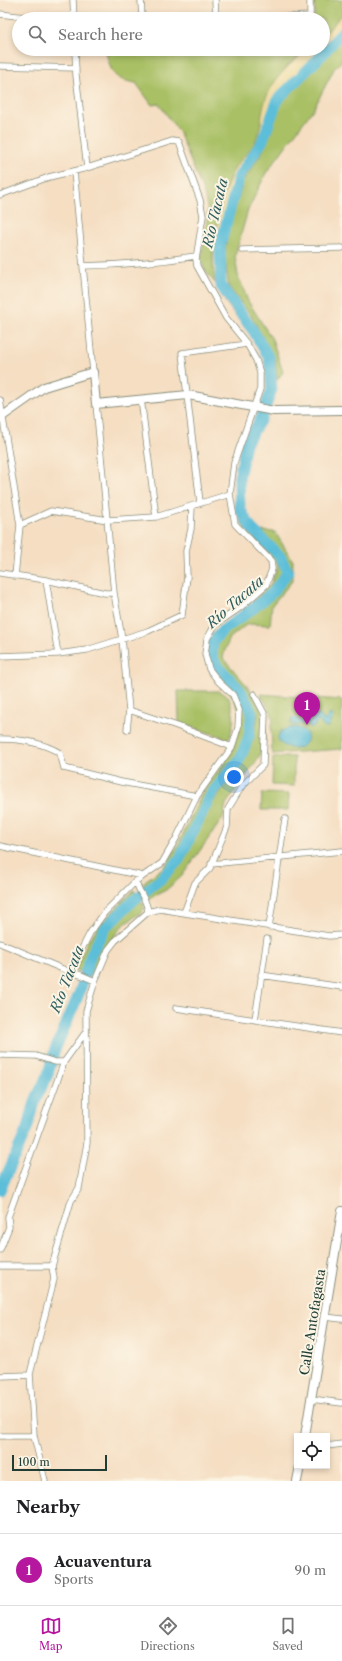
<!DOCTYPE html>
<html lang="en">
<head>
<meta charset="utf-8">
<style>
	body { margin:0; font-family:"Libre Caslon Text",serif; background:#f2f2f2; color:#202124 }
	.controls { position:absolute; right:12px; bottom:12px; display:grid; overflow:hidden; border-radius:0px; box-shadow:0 2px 6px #0003 }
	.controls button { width:36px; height:36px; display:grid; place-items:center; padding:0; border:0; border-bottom:1px solid #e0e0e0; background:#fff; color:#202124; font:20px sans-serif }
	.scale { position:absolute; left:12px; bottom:10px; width:95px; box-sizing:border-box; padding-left:4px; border:2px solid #1f3d34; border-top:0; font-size:11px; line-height:14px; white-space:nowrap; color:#1f3d34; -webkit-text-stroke:3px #fcf5e5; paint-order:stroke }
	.you { position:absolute; left:234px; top:777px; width:14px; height:14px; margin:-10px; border:3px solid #fff; border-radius:50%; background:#1a73e8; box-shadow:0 0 0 6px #1a73e833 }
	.badge { display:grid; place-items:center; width:26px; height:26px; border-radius:50%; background:#b5179e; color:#fff; font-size:13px; font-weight:700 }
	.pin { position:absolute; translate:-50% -33px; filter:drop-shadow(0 1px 2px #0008) }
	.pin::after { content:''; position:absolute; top:21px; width:14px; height:12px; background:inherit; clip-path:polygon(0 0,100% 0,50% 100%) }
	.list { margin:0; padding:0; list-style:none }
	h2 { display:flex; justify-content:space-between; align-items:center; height:52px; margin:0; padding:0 16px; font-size:17px }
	h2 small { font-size:13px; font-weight:400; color:#757577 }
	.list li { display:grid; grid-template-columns:26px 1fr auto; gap:12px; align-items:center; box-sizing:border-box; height:72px; padding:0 16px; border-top:1px solid #e0e0e0 }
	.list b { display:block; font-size:15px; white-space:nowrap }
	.list p { margin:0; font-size:13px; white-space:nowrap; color:#757577 }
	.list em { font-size:13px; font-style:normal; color:#757577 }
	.icon { flex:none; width:22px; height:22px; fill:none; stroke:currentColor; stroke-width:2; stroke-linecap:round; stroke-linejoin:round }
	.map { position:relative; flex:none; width:342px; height:1481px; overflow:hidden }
	.search { position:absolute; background:#fff; box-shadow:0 2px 6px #0003; left:12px; right:12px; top:12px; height:44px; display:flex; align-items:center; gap:10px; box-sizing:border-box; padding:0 14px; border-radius:22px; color:#757577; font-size:15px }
	.sheet { height:124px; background:#fff }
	nav { display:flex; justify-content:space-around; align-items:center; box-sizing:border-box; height:56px; border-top:1px solid #e0e0e0; background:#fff; font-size:11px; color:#757577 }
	nav a { display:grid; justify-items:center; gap:2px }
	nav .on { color:#b5179e }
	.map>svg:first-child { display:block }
	.green { fill:#a9c065; stroke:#647e4c }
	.sand { fill:#eeda9e; stroke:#868c69 }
	.water { fill:#5bbed9; stroke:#3d7e86 }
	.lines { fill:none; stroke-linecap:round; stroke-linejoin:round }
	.river { stroke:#5bbed9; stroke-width:11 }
	.street-casing { stroke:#8a8e7b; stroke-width:7 }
	.secondary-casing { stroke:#8a8e7b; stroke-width:10 }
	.street { stroke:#fff; stroke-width:5.5 }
	.secondary { stroke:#fff; stroke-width:8 }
	.labels { text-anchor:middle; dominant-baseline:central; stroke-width:4; stroke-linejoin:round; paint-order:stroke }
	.street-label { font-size:13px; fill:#1f3d34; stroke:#fcf5e5 }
	.water-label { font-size:14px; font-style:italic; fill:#2e5d5d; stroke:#fcf5e5 }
</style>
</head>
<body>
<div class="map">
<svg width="342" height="1481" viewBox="0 0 342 1481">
	<rect width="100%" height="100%" fill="#fcf5e5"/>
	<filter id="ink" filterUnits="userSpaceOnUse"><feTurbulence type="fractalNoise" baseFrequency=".025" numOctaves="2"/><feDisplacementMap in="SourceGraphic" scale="8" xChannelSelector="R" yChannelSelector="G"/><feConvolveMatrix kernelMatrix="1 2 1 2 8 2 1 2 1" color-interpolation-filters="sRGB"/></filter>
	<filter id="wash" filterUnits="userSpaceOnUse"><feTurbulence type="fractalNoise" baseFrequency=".012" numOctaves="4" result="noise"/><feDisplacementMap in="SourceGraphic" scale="16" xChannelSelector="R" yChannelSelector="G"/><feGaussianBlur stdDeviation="0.9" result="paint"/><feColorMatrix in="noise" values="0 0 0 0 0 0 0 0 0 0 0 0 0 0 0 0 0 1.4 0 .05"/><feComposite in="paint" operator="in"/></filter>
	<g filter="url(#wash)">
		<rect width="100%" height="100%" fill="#f5dec2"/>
		<path class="green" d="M 314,0 L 342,0 L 342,14 L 323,37 L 323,19 L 313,19 L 315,12 Z
			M 342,40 L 342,61 L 334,69 L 314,108 L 266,173 L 248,210 L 235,256 L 238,276 L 248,301 L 272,339 L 283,372 L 277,380 L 275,360 L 262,336 L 250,314 L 229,288 L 224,254 L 229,228 L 244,179 L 262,152 L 271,132 L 281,103 L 293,88 Z
			M 105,49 L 308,49 L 287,66 L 264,107 L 260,131 L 253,147 L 235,168 L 225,191 L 213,248 L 213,268 L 216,284 L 206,272 L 201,261 L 208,211 L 204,194 L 179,132 L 159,104 L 152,105 L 136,83 C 110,79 112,72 105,49 Z
			M 238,512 C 242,518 246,525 250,530 C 260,542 276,551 282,566 C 291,590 215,623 210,646 C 206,668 227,677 237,691 C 241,697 245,705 247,713 C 248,717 246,723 246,727 C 240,760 225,767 209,792 C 196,812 190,837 177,857 C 169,871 155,881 143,891 L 142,887 L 145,881 L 165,866 L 177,847 L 203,791 L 232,752 L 238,731 L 240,712 L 229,690 L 216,675 L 209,664 L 206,647 L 212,634 L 250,604 L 270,585 L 278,567 C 267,546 244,539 238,512 Z
			M 258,531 L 275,532 L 293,561 L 292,581 L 272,605 L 270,625 L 247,624 L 230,638 L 225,650 L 223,658 L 249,688 L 265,716 L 265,739 L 259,757 L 226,804 L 223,818 L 182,876 L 166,890 L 148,899 L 146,894 L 162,881 L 180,863 L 204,816 L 215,799 L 245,759 L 253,739 L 258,715 L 244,690 L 218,664 L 216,648 L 220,637 L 274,594 L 290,571 L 283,555 Z
			M 178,691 L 218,691 L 228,696 C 235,714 235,721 229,739 L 179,723 Z
			M 260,694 L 342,700 L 342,749 L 272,754 L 271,726 C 277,717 265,702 260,694 Z
			M 273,757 L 294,757 L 294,786 L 272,785 Z
			M 262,793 L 289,794 L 288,810 L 261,810 Z
			M 134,890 L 136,894 L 104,925 L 88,954 L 82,972 L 76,970 L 87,942 L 100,924 Z
			M 141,900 L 144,906 L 143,911 L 122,926 L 103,952 L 94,979 L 88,975 C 98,940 112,921 141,900 Z"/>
		<path class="sand" d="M 342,14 L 342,40 L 293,88 L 281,103 L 271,132 L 262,152 L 244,179 L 229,228 L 224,254 L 229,288 L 250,314 L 275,360 L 277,380 L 270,406 L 263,404 C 265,397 268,390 269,383 C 273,347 227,315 216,284 C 207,258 221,193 234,169 C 240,158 251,152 256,140 C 261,129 261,119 263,108 C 268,87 282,70 299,57 C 301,55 305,50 308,49 C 312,48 319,49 323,49 L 323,37 Z"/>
		<path class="water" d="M 330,714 L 333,716 L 328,727 L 324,727 L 318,720 L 314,727 L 311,728 L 305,723 L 300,725 L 291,724 L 292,718 L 296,717 L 300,721 L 305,718 L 310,721 L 316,715 L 320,715 L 323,720 L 326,720 Z
			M 295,727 C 321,732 302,761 279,742 L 278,737 L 281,731 L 289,728 Z"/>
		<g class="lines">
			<path class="river" d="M 0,1190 L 27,1129 L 36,1099 L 48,1074 L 54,1052 L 79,994 L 91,954 L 105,928 L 133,901 L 162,878 L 179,860 L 212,793 L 240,759 L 249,736 L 252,712 L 241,691 L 216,664 L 212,655 L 213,642 L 222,631 L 255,607 L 273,592 L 288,572 L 280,556 L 252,529 L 240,509 L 239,478 L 246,443 L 261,419 L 272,389 L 269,358 L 254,332 L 221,286 L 220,246 L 239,176 L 262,142 L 278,99 L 323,54 L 342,32"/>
		</g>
	</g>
	<g filter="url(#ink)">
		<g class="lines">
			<g class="street-casing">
				<path id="street" d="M 73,0 L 74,19
					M 141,0 L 142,19
					M 215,0 L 216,19
					M 0,14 L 42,19
					M 244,19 L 310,16 L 310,0
					M 75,49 L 76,75 L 87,168
					M 0,66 L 76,68
					M 74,171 L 93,372
					M 0,195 L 49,177 L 87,168 L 172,141 L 179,142 L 200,200 L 203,216 L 196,259 L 197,266 L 226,318 L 247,344 L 256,360 L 260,373 L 260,389 L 234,463 L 230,494 L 235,524 L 271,561 L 272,569 L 266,585 L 241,607 L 215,625 L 207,639 L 205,654 L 209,669 L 219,682 L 233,695 L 239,710 L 238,728 L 232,747 L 197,796 L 177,837 L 162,863 L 136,881 L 105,912 L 90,933 L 70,972
					M 242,250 L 342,248
					M 83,266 C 121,265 158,262 196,256
					M 141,399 L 156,517
					M 0,400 L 20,525 L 15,576
					M 96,404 L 114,593 L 122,639 L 129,710 L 127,730
					M 200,502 L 182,353 L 247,344
					M 20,525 L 51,511 L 108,520 L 156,517 L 230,494
					M 0,573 L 46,580 L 105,593 L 114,593
					M 46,580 L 58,654
					M 0,656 L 58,654 L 87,650 L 148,631 L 182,615 L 187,577 L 186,551 L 191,529 L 192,506
					M 129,710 L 177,726 L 232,747
					M 0,739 C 20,739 43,743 60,753 L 64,768 L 121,782 L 197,796
					M 0,846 L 143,876
					M 211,864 L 342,851
					M 136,881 C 139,894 147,899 148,912 L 160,909 L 329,936 L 342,935
					M 184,913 L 195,883 L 210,868 L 227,827 L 228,809 L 242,786 L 263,765 L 265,715 L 254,694
					M 269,927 L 285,819
					M 0,943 L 70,972 L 81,975 L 95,981
					M 261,975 L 342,987
					M 176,1008 L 342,1033
					M 255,1020 L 267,939
					M 0,1055 L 36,1056 L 55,1062 L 64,1062
					M 0,1250 L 9,1227 L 8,1217 L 64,1062 L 85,1033
					M 0,1266 L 52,1266
					M 325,1317 L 342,1319
					M 0,1376 L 30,1375
					M 311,1399 L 342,1403
					M 0,1436 L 34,1436
					M 327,1446 L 342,1444
					M 45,1481 L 34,1436 L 30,1374 L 54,1279 L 52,1266 L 71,1201 L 79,1188 L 87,1143 L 86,1011 L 95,981 L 108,950 L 115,941 L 148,912"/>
			</g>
			<g class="secondary-casing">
				<path id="secondary" d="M 0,418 L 44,387 L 93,372 L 96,404 L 188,395 L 274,411 L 342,410
					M 305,1436 L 342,1211
					M 297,1481 L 300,1466"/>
			</g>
			<use href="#street" class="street"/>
			<use href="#secondary" class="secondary"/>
		</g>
	</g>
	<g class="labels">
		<g class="street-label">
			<text transform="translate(312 1322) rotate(-81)">Calle Antofagasta</text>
		</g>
		<g class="water-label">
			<text transform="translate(215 213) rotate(-77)">Río Tacata</text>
			<text transform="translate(235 602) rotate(-41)">Río Tacata</text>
			<text transform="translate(67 979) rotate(-69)">Río Tacata</text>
		</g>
	</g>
</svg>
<div class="controls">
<button><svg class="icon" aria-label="locate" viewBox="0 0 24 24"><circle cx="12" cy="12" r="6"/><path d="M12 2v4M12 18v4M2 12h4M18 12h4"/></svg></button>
</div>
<div class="scale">100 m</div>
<div class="you"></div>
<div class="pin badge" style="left:307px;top:725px">1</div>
<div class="search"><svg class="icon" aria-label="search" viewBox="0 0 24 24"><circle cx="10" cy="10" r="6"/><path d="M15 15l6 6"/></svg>Search here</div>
</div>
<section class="sheet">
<h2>Nearby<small></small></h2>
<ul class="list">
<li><span class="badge">1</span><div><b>Acuaventura</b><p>Sports</p></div><em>90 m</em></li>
</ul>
</section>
<nav>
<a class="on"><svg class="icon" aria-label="map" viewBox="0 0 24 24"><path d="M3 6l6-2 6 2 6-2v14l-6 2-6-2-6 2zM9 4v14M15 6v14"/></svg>Map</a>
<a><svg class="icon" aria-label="directions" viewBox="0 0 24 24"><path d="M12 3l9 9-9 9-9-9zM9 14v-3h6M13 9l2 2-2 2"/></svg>Directions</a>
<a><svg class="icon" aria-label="saved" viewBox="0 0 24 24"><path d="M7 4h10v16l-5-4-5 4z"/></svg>Saved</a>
</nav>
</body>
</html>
